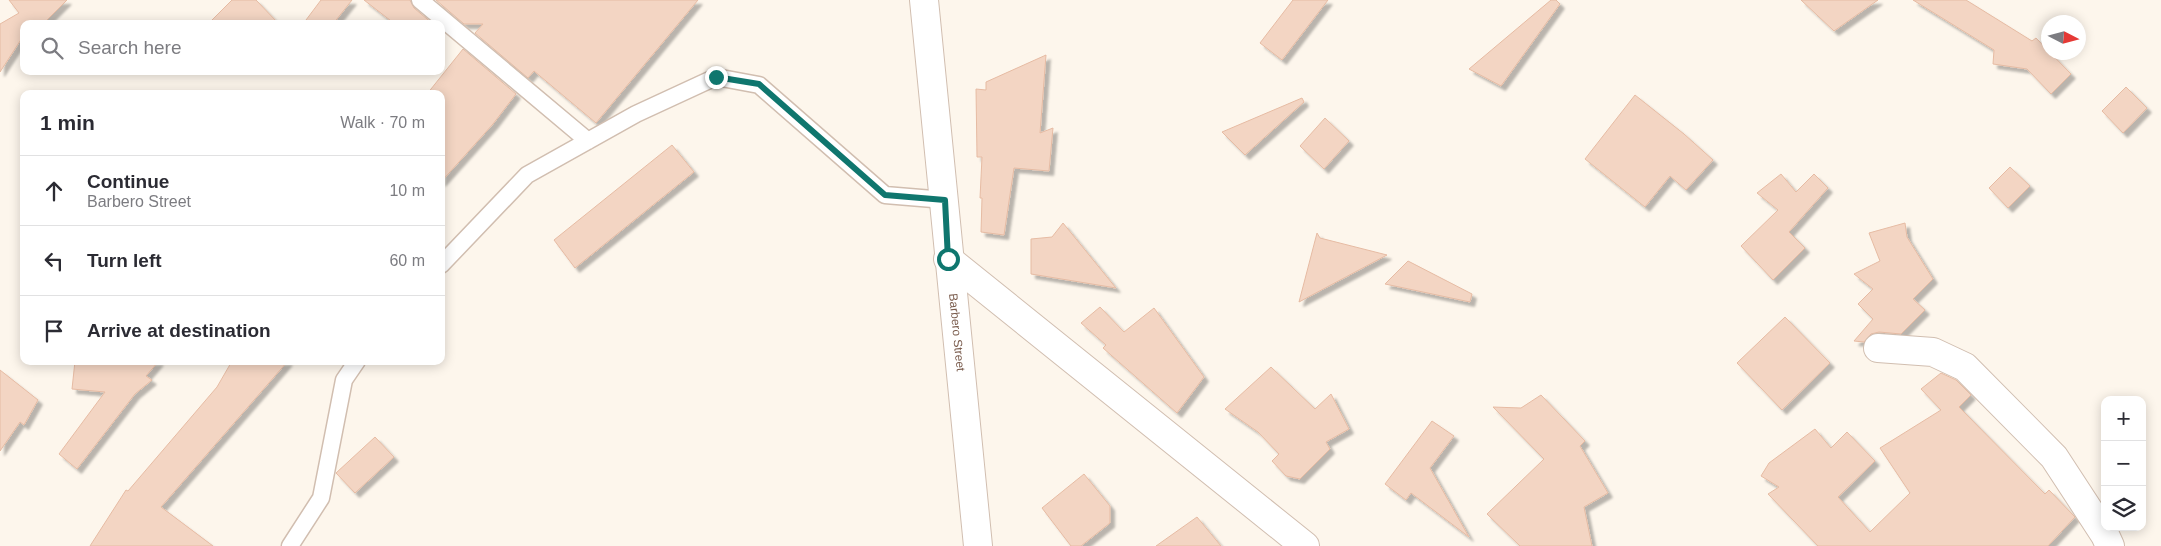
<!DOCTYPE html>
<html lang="en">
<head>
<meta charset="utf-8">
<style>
	body { margin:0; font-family:Helvetica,sans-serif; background:#f2f2f3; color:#2b2b33 }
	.controls { position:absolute; right:15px; bottom:15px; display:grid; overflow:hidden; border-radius:10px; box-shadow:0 2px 12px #0003 }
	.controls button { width:45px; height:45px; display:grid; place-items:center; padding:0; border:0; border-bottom:1px solid #e1e1e2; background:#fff; color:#2b2b33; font:25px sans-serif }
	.compass { position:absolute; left:2041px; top:15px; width:45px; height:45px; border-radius:50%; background:#fff; box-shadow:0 2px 12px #0003; rotate:96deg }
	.stop { position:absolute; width:15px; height:15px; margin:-11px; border:4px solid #0f766e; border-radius:50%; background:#fff }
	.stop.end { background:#0f766e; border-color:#fff; box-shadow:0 1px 5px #0008 }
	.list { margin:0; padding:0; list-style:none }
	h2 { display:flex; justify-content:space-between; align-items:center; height:65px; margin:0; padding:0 20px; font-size:21px }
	h2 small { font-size:16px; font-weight:400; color:#7c7c81 }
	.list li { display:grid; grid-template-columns:32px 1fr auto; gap:15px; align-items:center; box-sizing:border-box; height:70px; padding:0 20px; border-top:1px solid #e1e1e2 }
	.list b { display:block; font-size:19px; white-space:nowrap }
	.list p { margin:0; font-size:16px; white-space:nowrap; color:#7c7c81 }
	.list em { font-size:16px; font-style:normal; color:#7c7c81 }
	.icon { flex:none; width:28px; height:28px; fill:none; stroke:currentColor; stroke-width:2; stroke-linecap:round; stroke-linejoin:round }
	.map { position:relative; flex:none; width:2161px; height:546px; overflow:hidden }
	.search { position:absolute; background:#fff; box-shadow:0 2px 12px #0003; left:20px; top:20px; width:425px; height:55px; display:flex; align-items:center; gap:12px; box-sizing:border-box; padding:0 18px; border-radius:10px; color:#7c7c81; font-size:19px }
	.panel { position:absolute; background:#fff; box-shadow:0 2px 12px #0003; left:20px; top:90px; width:425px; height:275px; border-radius:10px }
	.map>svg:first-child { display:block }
	.building { fill:#f3d5c3; stroke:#e6bba3; filter:url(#shadow) }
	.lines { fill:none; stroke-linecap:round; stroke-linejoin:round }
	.lane-casing { stroke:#d1beb0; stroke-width:19 }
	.street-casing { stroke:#d1beb0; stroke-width:30 }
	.lane { stroke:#fff; stroke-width:16 }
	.street { stroke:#fff; stroke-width:28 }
	.route { stroke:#0f766e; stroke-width:6 }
	.labels { text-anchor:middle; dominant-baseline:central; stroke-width:4; stroke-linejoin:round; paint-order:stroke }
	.street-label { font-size:12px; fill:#7a5c4d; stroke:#fffaf3 }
</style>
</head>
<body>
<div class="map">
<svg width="2161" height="546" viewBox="0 0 2161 546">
	<defs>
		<filter id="shadow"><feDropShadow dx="4.5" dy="4.5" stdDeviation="1" flood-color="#0004"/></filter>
	</defs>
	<rect width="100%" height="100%" fill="#fdf6ec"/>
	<path class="building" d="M 9,0 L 67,0 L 43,24 L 24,24 L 24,35 L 0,72 L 0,24 L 19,13 Z
		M 232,0 L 256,0 L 279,24 L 208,24 Z
		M 321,0 L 352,0 L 333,24 L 303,24 Z
		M 364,0 L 410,0 L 414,8 L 433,24 L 395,24 Z
		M 436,0 L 698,0 L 596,123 L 534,71 L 528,78 L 475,33 L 483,24 L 464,24 Z
		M 1293,0 L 1328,0 L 1282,60 L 1260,43 Z
		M 1551,0 L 1556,0 L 1560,4 L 1501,86 L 1469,69 Z
		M 1801,0 L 1878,0 L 1834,31 Z
		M 1913,0 L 1966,0 L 2032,41 L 2036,38 L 2071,74 L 2051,94 L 2027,69 L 1993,64 L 1994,50 Z
		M 463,49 L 516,94 L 493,124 L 441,182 L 441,94 L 427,94 Z
		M 1046,55 L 1040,133 L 1053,128 L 1049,171 L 1014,168 L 1004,235 L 981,232 L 982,198 L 980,198 L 982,157 L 977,157 L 976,89 L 986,90 L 986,82 Z
		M 2126,87 L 2147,108 L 2123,133 L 2102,111 Z
		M 1635,95 L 1684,134 L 1713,160 L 1686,190 L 1670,176 L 1645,207 L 1585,159 Z
		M 1302,98 L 1304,102 L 1245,155 L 1222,132 Z
		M 1325,118 L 1349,141 L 1324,169 L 1300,146 Z
		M 672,145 L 694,172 L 575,268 L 554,240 Z
		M 2010,167 L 2030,186 L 2008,208 L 1989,188 Z
		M 1781,174 L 1796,192 L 1814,174 L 1828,188 L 1789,232 L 1805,248 L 1773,280 L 1741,246 L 1778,210 L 1757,193 Z
		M 1063,223 L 1116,288 L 1031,274 L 1031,239 L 1052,237 Z
		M 1905,223 L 1907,237 L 1933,279 L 1913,299 L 1925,310 L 1901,334 L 1879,332 L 1871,334 L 1864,342 L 1854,341 L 1873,319 L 1858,304 L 1873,289 L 1854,274 L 1880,261 L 1869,233 Z
		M 1317,233 L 1320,238 L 1387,255 L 1299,302 Z
		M 1408,261 L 1472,294 L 1470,302 L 1385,284 Z
		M 1100,307 L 1124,332 L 1154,308 L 1204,377 L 1177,413 L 1103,348 L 1106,345 L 1081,323 Z
		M 1785,317 L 1830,363 L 1782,410 L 1737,363 Z
		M 75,361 L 159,361 L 146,376 L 152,380 L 135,394 L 77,469 L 59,454 L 105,392 L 72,389 Z
		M 232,361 L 288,361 L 161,507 L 213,546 L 90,546 L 126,490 L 128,491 L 217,387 Z
		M 1271,367 L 1315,409 L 1331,394 L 1349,429 L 1326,442 L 1330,449 L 1300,479 L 1286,476 L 1272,461 L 1279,454 L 1258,432 L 1225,409 Z
		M 0,370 L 38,400 L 24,425 L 20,422 L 0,451 Z
		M 1941,373 L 1956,380 L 1971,395 L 1959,407 L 2045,494 L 2049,490 L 2075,517 L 2048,546 L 1818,546 L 1768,494 L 1779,487 L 1761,476 L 1769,463 L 1815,429 L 1831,448 L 1847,432 L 1875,461 L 1838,497 L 1870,532 L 1910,493 L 1880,448 L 1941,410 L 1921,389 Z
		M 1541,395 L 1585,441 L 1580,446 L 1608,493 L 1584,507 L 1592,546 L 1520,546 L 1487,514 L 1544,459 L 1493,407 L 1521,408 Z
		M 1432,421 L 1454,436 L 1430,468 L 1469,537 L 1411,493 L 1406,500 L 1385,484 Z
		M 375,437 L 394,457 L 355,493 L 336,473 Z
		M 1084,474 L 1110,506 L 1110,523 L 1081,546 L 1071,546 L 1042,508 Z
		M 1197,517 L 1221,546 L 1156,546 Z"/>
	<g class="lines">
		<g class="lane-casing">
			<path id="lane" d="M 420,0 L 588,141
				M 441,265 L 527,175 L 636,114 L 716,77 L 759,85 L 885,195 L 945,200
				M 290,546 L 321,498 L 344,380 L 357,361"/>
		</g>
		<g class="street-casing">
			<g id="street">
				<path id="s1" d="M 924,0 L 978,546"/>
				<path d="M 948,259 L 1305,546"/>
				<path d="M 1878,348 L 1933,352 L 1965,367 L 2054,457 L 2105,535 L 2110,546"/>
			</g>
		</g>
		<use href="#lane" class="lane"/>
		<use href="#street" class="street"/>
	</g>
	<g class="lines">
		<path class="route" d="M 716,77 L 759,84 L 885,195 L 945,200 L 948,259"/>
	</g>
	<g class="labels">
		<g class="street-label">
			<text stroke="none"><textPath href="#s1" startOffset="334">Barbero Street</textPath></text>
		</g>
	</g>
</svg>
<div class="controls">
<button>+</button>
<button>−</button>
<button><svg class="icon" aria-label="layers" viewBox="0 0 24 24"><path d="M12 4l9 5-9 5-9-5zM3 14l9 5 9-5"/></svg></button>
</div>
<svg class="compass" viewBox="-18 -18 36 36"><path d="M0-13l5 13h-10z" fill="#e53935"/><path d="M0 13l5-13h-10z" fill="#7c7c81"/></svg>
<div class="stop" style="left:948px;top:259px"></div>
<div class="stop end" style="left:716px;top:77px"></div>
<div class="search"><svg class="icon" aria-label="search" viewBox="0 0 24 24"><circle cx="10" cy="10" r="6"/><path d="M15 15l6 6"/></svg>Search here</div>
<section class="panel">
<h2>1 min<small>Walk · 70 m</small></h2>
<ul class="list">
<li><svg class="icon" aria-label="ahead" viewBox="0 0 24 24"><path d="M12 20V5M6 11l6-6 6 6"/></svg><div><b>Continue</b><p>Barbero Street</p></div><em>10 m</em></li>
<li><svg class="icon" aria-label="left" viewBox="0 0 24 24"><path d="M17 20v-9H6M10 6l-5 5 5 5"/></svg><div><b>Turn left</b></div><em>60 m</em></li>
<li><svg class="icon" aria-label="arrive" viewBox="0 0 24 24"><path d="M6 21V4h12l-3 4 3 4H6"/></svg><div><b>Arrive at destination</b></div></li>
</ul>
</section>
</div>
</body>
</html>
